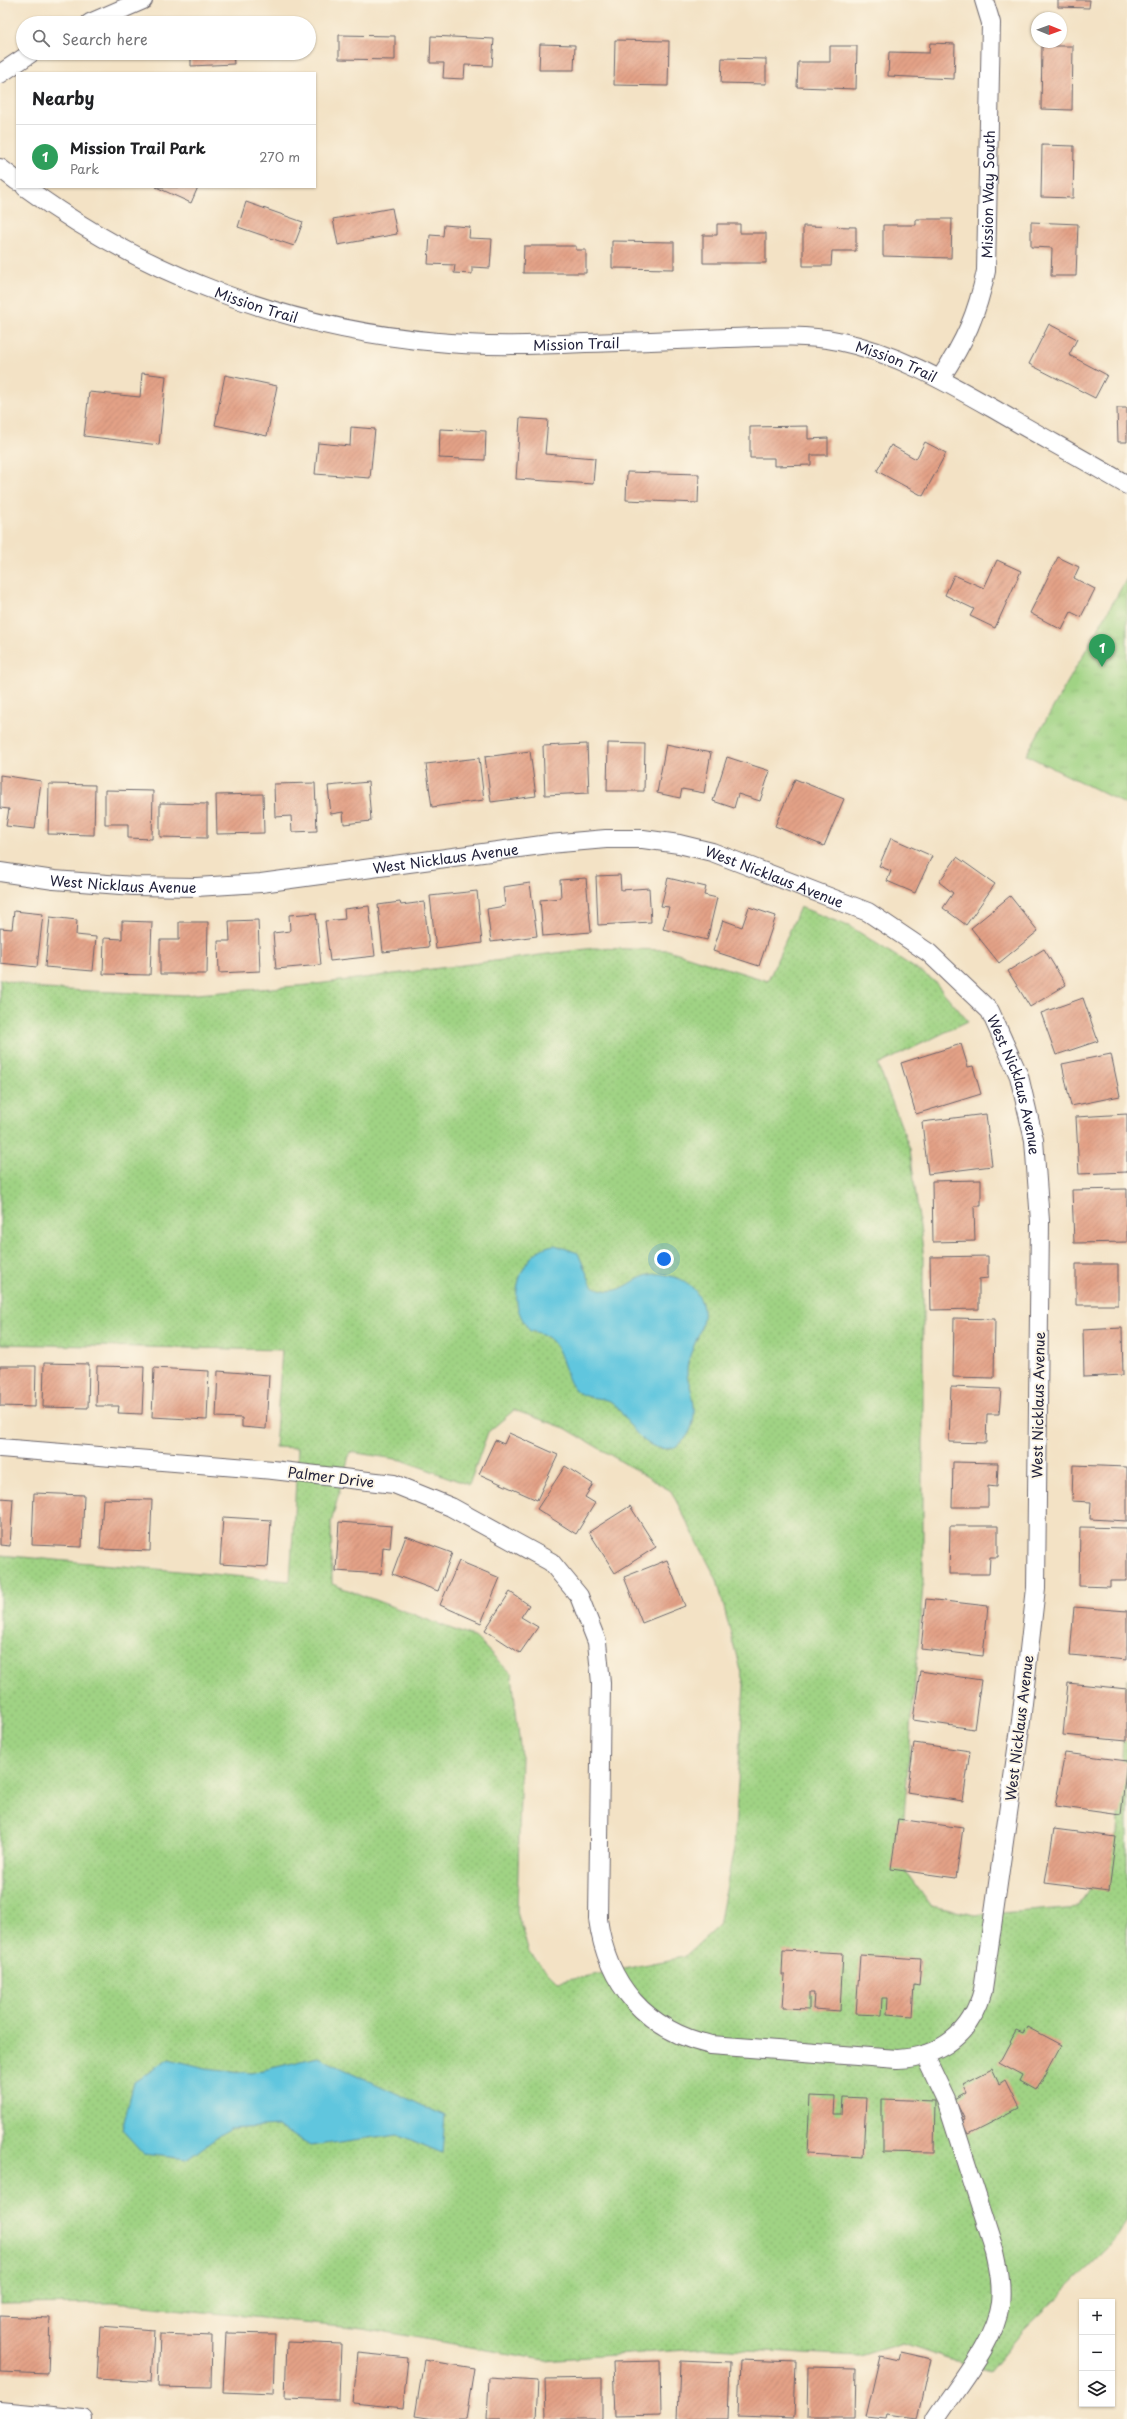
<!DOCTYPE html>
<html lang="en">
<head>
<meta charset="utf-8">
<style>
	body { margin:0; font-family:"Playpen Sans",sans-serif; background:#f6f6f6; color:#202124 }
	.controls { position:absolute; right:12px; bottom:12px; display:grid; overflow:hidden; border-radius:0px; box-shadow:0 1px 3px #0004 }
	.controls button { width:36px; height:36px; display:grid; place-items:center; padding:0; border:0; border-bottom:1px solid #e0e0e0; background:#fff; color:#202124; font:20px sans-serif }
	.compass { position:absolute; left:1031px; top:12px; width:36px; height:36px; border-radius:50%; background:#fff; box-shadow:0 1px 3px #0004; rotate:91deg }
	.you { position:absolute; left:664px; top:1259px; width:14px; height:14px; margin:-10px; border:3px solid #fff; border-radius:50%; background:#1a73e8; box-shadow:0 0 0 6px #1a73e833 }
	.badge { display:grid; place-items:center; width:26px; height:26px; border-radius:50%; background:#1a73e8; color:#fff; font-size:13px; font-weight:700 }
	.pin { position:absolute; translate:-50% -33px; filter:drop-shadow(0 1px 2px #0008) }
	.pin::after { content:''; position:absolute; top:21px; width:14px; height:12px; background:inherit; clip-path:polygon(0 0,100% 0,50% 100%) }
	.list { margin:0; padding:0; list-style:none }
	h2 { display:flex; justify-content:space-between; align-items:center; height:52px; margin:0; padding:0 16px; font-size:17px }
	h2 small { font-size:13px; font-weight:400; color:#757577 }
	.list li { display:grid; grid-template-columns:26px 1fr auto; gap:12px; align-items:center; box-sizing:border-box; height:64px; padding:0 16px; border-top:1px solid #e0e0e0 }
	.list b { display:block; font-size:15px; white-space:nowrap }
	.list p { margin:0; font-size:13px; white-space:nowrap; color:#757577 }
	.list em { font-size:13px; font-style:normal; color:#757577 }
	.icon { flex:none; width:22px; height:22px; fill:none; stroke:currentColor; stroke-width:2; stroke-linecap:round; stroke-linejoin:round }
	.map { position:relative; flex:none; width:1127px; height:2419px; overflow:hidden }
	.search { position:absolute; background:#fff; box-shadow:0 1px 3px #0004; left:16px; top:16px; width:300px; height:44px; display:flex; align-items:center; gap:10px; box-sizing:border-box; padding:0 14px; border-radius:22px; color:#757577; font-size:15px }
	.panel { position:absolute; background:#fff; box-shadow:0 1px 3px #0004; left:16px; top:72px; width:300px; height:116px; border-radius:0px }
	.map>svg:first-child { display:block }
	.grass { fill:url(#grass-dots); stroke:#617a60; fill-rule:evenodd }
	.park { fill:url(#park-tufts); stroke:#617a60 }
	.water { fill:#61c6de; stroke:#42748c }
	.building { fill:url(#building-hatch) }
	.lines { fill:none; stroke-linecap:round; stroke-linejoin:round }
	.minor-casing { stroke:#6b656b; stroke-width:20 }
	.minor { stroke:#fff; stroke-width:18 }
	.labels { text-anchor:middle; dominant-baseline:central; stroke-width:4; stroke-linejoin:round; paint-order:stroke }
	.street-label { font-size:14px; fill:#22223b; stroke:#fcf5e5 }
</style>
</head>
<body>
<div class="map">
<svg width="1127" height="2419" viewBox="0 0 1127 2419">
	<defs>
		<pattern id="grass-dots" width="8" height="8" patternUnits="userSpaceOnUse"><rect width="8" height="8" fill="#a0d384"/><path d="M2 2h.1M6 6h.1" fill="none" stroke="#8ab573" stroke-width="1.8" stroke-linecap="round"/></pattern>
		<pattern id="park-tufts" width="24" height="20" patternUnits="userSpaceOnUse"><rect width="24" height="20" fill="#a0d384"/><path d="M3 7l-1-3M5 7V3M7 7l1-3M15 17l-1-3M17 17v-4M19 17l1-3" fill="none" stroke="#8ab573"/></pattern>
		<pattern id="building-hatch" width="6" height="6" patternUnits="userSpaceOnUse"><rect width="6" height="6" fill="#e3a186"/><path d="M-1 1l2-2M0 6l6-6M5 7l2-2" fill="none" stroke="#c28a75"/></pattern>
	</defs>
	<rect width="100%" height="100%" fill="#fcf5e5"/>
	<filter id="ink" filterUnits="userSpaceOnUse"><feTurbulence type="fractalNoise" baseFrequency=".025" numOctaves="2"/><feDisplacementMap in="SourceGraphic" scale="8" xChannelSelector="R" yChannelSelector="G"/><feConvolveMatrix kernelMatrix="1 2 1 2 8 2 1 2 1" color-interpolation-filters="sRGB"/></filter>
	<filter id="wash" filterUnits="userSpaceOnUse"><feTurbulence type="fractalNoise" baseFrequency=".012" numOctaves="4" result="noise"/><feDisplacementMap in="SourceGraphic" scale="16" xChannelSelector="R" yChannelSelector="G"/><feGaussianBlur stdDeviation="0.9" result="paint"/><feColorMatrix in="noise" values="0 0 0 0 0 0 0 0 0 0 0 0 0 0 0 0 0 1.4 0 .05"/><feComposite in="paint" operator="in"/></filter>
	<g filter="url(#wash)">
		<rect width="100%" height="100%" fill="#f3e2c5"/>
		<path class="grass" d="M 800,907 L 851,927 L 933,980 L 968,1021 L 878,1065 L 910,1149 L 923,1250 L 923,1585 L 900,1864 L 931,1906 L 975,1915 L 1079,1907 L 1117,1834 L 1127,1679 L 1127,2220 L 1110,2246 L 1022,2332 L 989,2372 L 903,2343 L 859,2356 L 712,2348 L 544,2360 L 363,2328 L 114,2303 L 0,2304 L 0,1555 L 290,1581 L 298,1448 L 275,1447 L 282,1350 L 0,1344 L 0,979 L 43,989 L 184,995 L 309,985 L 594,948 L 668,950 L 768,981 ZM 514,1410 L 565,1428 L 671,1491 L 717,1580 L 744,1685 L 734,1848 L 719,1925 L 684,1957 L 558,1982 L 529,1953 L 517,1912 L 521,1756 L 512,1675 L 476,1638 L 332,1584 L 331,1523 L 350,1452 L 402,1460 L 469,1485 L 488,1432 Z"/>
		<path class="park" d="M 1127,578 L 1127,805 L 1026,755 Z"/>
		<path class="water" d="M 555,1245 L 578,1253 L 592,1286 C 624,1301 629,1275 656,1274 C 662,1273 669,1276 674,1277 C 683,1279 691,1285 696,1292 C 717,1321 686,1346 687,1373 C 687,1378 690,1385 691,1390 C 695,1405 696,1417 690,1431 C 678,1455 655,1453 638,1435 C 629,1426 623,1413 614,1404 C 605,1396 589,1400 579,1393 C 558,1379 570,1335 530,1331 C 524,1323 518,1313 517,1303 C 514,1279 529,1247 555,1245 Z
			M 318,2057 L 445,2116 L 442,2153 L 397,2134 L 310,2146 L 278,2126 L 229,2129 L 187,2159 L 144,2154 L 122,2130 L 134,2082 L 169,2059 L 206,2068 L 251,2073 Z"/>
		<g id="blocks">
			<path class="building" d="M 1058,0 L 1090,0 L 1089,8 L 1058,7 Z
				M 339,35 L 395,36 L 395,60 L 339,59 Z
				M 431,36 L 494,39 L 492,66 L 465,65 L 464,79 L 443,78 L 444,63 L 430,63 Z
				M 615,40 L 669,41 L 668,86 L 614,85 Z
				M 930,43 L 955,44 L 954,79 L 888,76 L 889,52 L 929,53 Z
				M 540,44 L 575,45 L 574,70 L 539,70 Z
				M 830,46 L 857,46 L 856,89 L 797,87 L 798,62 L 830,62 Z
				M 1042,46 L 1073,46 L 1072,110 L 1041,109 Z
				M 191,53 L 233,53 L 234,64 L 191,66 Z
				M 722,58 L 766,59 L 766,84 L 721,83 Z
				M 1042,145 L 1074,146 L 1073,198 L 1041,197 Z
				M 156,187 L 198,187 L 191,203 Z
				M 246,202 L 303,222 L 294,246 L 238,227 Z
				M 392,208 L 397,234 L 338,245 L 333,219 Z
				M 916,219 L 952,219 L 951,258 L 883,256 L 883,225 L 916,225 Z
				M 1031,222 L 1078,224 L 1076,276 L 1051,276 L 1052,248 L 1031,247 Z
				M 717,224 L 740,224 L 740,233 L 766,233 L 766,263 L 703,263 L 703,235 L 717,235 Z
				M 444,225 L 470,227 L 469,238 L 492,239 L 490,268 L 472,267 L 472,274 L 454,273 L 455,265 L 428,264 L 430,235 L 443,236 Z
				M 803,226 L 856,227 L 856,251 L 832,251 L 831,266 L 803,266 Z
				M 612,241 L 674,242 L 674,269 L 612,268 Z
				M 524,246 L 576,246 L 576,250 L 586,250 L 586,273 L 523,273 Z
				M 1049,324 L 1077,339 L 1069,355 L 1107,375 L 1095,398 L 1029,364 Z
				M 142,373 L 166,376 L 159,445 L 84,436 L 89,392 L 140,397 Z
				M 225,375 L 277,386 L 267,436 L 215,425 Z
				M 1117,408 L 1127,408 L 1127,442 L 1118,442 Z
				M 520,418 L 548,420 L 545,454 L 595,458 L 593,484 L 516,479 Z
				M 808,426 L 808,439 L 828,438 L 828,455 L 811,455 L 811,465 L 774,466 L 774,458 L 750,458 L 750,427 Z
				M 351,427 L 375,429 L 370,478 L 315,474 L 318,443 L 350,446 Z
				M 440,429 L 486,431 L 485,460 L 439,458 Z
				M 925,442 L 946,453 L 923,496 L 877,471 L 891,445 L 916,459 Z
				M 627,472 L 699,474 L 698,503 L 626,500 Z
				M 1058,557 L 1079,567 L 1074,578 L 1095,589 L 1081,617 L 1071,612 L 1062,630 L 1030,613 Z
				M 997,560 L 1021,571 L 995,628 L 970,616 L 974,609 L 945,595 L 954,575 L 984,588 Z
				M 608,743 L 645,744 L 644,791 L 607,791 Z
				M 587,744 L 589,793 L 545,795 L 543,746 Z
				M 666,744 L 711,753 L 704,793 L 682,789 L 680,798 L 657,793 Z
				M 530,751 L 536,796 L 491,802 L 485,757 Z
				M 727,757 L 770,771 L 760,801 L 738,794 L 734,808 L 713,801 Z
				M 479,758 L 484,800 L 432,807 L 426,764 Z
				M 0,775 L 41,781 L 35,829 L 6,826 L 9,809 L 0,808 Z
				M 795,779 L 844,799 L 824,846 L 775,826 Z
				M 368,782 L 371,821 L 344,824 L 343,812 L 331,814 L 328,786 Z
				M 315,783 L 317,831 L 292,832 L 291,816 L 275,817 L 274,784 Z
				M 49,784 L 95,785 L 94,835 L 48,834 Z
				M 105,790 L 153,791 L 152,839 L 128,838 L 128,824 L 105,824 Z
				M 263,794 L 264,833 L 217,834 L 216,795 Z
				M 160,803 L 207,804 L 207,838 L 160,837 Z
				M 891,838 L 932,856 L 915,893 L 887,881 L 891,871 L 879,866 Z
				M 957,857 L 995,884 L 966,925 L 943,908 L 953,893 L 939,882 Z
				M 620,875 L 621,890 L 649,888 L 651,922 L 598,925 L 596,876 Z
				M 586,878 L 591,932 L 543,936 L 540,900 L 561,898 L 560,880 Z
				M 668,878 L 706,887 L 704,895 L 717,898 L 707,940 L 663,929 L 669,907 L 661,906 Z
				M 530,883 L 537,936 L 491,942 L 487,909 L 505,906 L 503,887 Z
				M 477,891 L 482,943 L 436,949 L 430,896 Z
				M 1010,896 L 1038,931 L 999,963 L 971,928 Z
				M 400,902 L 401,905 L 424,902 L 429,947 L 383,952 L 378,905 Z
				M 369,906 L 375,956 L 330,961 L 325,921 L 345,919 L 344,909 Z
				M 749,907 L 776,916 L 759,966 L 713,951 L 723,920 L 742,927 Z
				M 14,911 L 43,914 L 37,967 L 0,963 L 0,928 L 12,929 Z
				M 316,913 L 321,965 L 276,969 L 273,933 L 290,931 L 289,915 Z
				M 50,917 L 77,920 L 76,935 L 96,937 L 93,971 L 45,967 Z
				M 258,920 L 260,971 L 219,973 L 218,941 L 230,941 L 229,921 Z
				M 122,921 L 152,922 L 150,975 L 103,974 L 104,938 L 122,939 Z
				M 179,922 L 208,922 L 207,974 L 160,974 L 160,940 L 179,940 Z
				M 1044,949 L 1066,985 L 1030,1007 L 1008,971 Z
				M 1083,998 L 1098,1041 L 1056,1055 L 1041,1013 Z
				M 961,1044 L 968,1067 L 973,1066 L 981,1094 L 916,1114 L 901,1063 Z
				M 1111,1054 L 1120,1096 L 1071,1106 L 1062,1064 Z
				M 986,1114 L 992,1166 L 928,1174 L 922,1122 Z
				M 1127,1114 L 1127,1172 L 1079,1174 L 1076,1117 Z
				M 981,1180 L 981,1206 L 974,1206 L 975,1241 L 933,1242 L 932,1181 Z
				M 1127,1189 L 1127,1242 L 1074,1243 L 1072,1190 Z
				M 988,1256 L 988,1278 L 979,1279 L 979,1309 L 931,1310 L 930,1257 Z
				M 1076,1264 L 1118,1264 L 1118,1305 L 1076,1305 Z
				M 954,1318 L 995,1319 L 994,1378 L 953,1377 Z
				M 1122,1328 L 1123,1375 L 1084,1377 L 1083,1330 Z
				M 44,1363 L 89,1364 L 88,1408 L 43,1407 Z
				M 0,1366 L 36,1366 L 35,1407 L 0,1406 Z
				M 97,1366 L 144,1367 L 142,1414 L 118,1413 L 119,1406 L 96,1406 Z
				M 154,1368 L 209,1371 L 207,1420 L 152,1417 Z
				M 218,1371 L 269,1375 L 266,1429 L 242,1427 L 242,1418 L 216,1417 Z
				M 951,1387 L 1001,1389 L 999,1414 L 987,1414 L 986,1443 L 949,1442 Z
				M 509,1433 L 558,1455 L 537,1500 L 479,1474 L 495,1440 L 504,1444 Z
				M 953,1462 L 998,1463 L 997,1487 L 988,1486 L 988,1507 L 952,1507 Z
				M 1073,1465 L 1127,1467 L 1127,1521 L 1090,1519 L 1091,1502 L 1072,1501 Z
				M 565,1466 L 593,1484 L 585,1497 L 595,1503 L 576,1534 L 537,1509 Z
				M 34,1493 L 84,1495 L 82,1547 L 32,1545 Z
				M 0,1498 L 13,1499 L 10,1546 L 0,1545 Z
				M 103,1499 L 152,1500 L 150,1551 L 100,1549 Z
				M 630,1506 L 656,1547 L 615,1573 L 589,1532 Z
				M 223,1517 L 271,1520 L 268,1567 L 220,1564 Z
				M 339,1522 L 392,1526 L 390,1548 L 383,1547 L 381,1574 L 336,1571 Z
				M 950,1526 L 998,1526 L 998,1557 L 990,1557 L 989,1574 L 949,1574 Z
				M 1080,1527 L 1127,1528 L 1127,1581 L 1110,1581 L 1110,1587 L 1079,1586 Z
				M 406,1536 L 452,1553 L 438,1591 L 392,1574 Z
				M 667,1560 L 685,1606 L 642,1623 L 624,1577 Z
				M 459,1561 L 500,1578 L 481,1623 L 440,1605 Z
				M 510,1592 L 529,1605 L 521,1617 L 538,1627 L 520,1653 L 485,1630 Z
				M 926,1599 L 988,1606 L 983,1656 L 921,1649 Z
				M 1074,1607 L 1127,1611 L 1127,1660 L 1070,1655 Z
				M 920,1671 L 981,1680 L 974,1729 L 913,1720 Z
				M 1068,1683 L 1127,1689 L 1127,1741 L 1063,1735 Z
				M 914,1743 L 970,1751 L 963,1801 L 907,1793 Z
				M 1065,1753 L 1127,1761 L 1121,1815 L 1055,1806 Z
				M 898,1819 L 963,1828 L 956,1878 L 891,1869 Z
				M 1054,1829 L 1116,1837 L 1109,1891 L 1045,1883 Z
				M 783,1950 L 843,1953 L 840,2011 L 813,2009 L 814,1993 L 809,1993 L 809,2009 L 783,2008 L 785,1975 L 782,1975 Z
				M 860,1955 L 921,1959 L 919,1986 L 914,1985 L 912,2016 L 887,2014 L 888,1998 L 882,1998 L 881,2015 L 856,2014 Z
				M 1027,2027 L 1061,2045 L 1036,2091 L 1020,2082 L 1023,2076 L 999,2063 L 1016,2031 L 1023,2034 Z
				M 992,2069 L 999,2084 L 1005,2080 L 1019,2108 L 968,2134 L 961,2121 L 965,2120 L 955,2100 L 967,2093 L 963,2084 Z
				M 810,2096 L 835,2097 L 834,2114 L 841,2114 L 842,2097 L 866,2098 L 863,2157 L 807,2154 Z
				M 882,2099 L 935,2101 L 934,2153 L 882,2152 Z
				M 0,2316 L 50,2318 L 48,2374 L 0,2372 Z
				M 100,2326 L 154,2330 L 151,2382 L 97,2379 Z
				M 226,2333 L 275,2334 L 273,2394 L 223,2392 Z
				M 160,2334 L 212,2336 L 211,2388 L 158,2387 Z
				M 287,2342 L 341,2344 L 339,2400 L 285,2398 Z
				M 900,2352 L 931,2359 L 918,2419 L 888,2415 L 887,2419 L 866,2417 L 880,2356 L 898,2360 Z
				M 358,2353 L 408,2358 L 403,2408 L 353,2403 Z
				M 424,2360 L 474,2368 L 466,2419 L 434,2419 L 415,2416 Z
				M 740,2360 L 796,2362 L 794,2418 L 738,2416 Z
				M 660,2361 L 661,2415 L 615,2416 L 613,2362 Z
				M 680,2361 L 730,2363 L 728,2419 L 678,2419 Z
				M 808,2367 L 856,2368 L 855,2419 L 807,2419 Z
				M 489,2378 L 538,2381 L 536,2419 L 487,2419 Z
				M 602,2378 L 602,2419 L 546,2419 L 545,2379 Z"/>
		</g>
	</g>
	<g filter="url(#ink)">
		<use href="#blocks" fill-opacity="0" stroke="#6b656b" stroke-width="1"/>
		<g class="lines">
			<g class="minor-casing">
				<g id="minor">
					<path d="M 90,23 L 143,0"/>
					<path d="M 0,74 L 31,53"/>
					<path d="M 0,168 L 17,181"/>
					<path id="s1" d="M 25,187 C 146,276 289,329 438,342 C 487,347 537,345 585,343 C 633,342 680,340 727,338 C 763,337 802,334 838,341 C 897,353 948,383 999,412 C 1042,437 1085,460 1127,485"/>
					<path id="s2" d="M 940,379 C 965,341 977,315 986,271 L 991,23 L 984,0"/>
					<path id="s3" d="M 0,872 L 54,880 L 134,886 L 196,887 L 261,883 L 549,844 L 606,839 L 643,839 L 679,844 L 712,852 L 746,865 L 868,912 L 929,953 L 990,1011 L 1019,1076 L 1034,1140 L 1040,1221 L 1036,1588 L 1021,1721 L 983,1990 C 972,2033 941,2057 897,2059 L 711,2045 C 646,2030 607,1985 598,1919 L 601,1683 L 597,1642 L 579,1596 L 551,1562 L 451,1507 L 394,1484 L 273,1470 L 0,1448"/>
					<path d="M 925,2056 L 946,2100 L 995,2252 C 999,2270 1002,2286 1000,2304 C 995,2343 957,2386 936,2419"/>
					<path d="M 0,2411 L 83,2419"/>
				</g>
			</g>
			<use href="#minor" class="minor"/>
		</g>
	</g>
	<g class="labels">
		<g class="street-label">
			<text stroke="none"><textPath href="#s2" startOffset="195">Mission Way South</textPath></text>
			<text stroke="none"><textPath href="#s1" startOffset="261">Mission Trail</textPath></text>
			<text stroke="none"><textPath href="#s1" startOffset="585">Mission Trail</textPath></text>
			<text stroke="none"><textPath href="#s1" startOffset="909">Mission Trail</textPath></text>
			<text stroke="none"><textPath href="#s3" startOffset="448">West Nicklaus Avenue</textPath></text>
			<text stroke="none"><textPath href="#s3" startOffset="784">West Nicklaus Avenue</textPath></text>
			<text stroke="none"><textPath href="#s3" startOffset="124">West Nicklaus Avenue</textPath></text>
			<text stroke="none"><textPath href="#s3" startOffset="1120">West Nicklaus Avenue</textPath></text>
			<text transform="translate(1038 1405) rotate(-89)">West Nicklaus Avenue</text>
			<text transform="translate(331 1477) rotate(7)">Palmer Drive</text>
			<text transform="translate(1019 1728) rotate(-83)">West Nicklaus Avenue</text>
		</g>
	</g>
</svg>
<div class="controls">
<button>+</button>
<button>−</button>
<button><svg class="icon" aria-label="layers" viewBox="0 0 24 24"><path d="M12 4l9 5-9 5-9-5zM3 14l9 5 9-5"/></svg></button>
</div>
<svg class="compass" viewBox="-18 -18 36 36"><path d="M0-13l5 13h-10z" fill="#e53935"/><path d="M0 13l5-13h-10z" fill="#757577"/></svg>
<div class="you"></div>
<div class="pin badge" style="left:1102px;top:667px;background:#2e9e5b">1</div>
<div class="search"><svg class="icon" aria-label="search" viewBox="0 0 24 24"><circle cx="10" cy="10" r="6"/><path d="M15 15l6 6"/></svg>Search here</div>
<section class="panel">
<h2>Nearby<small></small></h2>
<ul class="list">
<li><span class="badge" style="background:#2e9e5b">1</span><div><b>Mission Trail Park</b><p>Park</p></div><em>270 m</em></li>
</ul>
</section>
</div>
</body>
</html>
